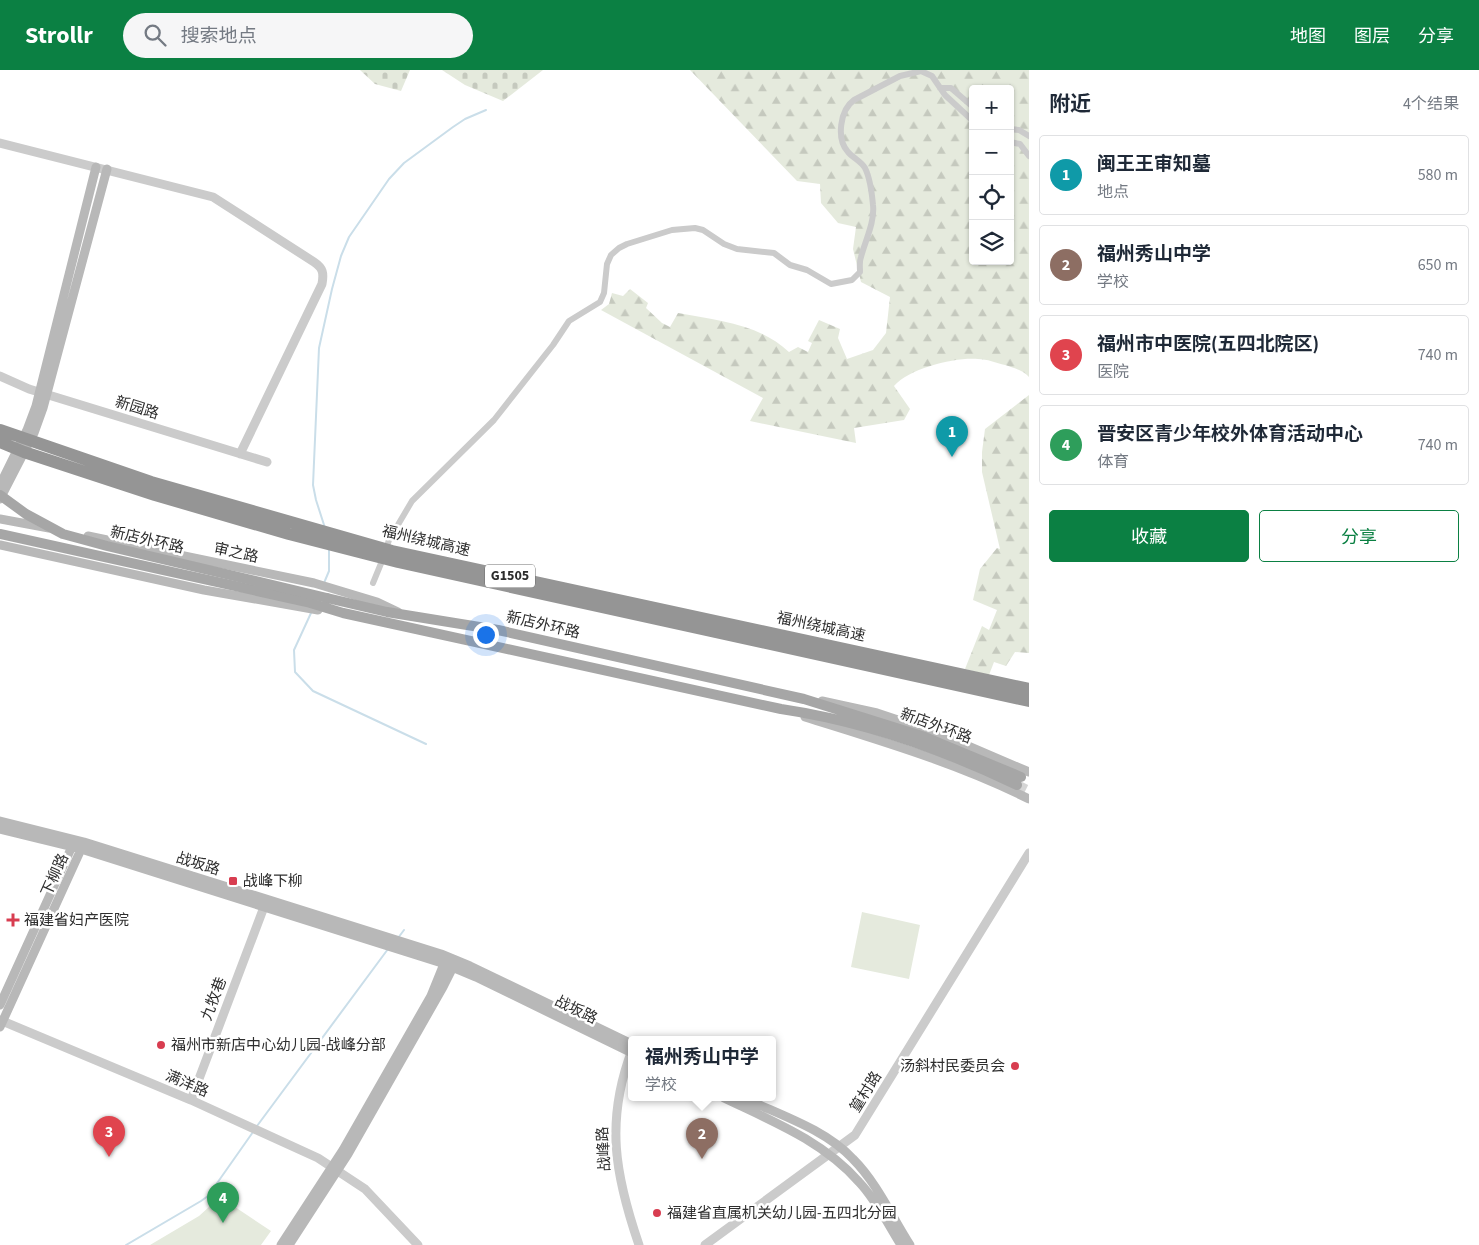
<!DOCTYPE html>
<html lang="zh">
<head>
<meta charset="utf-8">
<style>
	body { margin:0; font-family:"Source Sans 3","Noto Sans SC",sans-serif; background:#f6f6f7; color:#1f2937 }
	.controls { position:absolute; right:15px; top:15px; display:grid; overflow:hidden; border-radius:5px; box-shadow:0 1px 4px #0004 }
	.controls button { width:45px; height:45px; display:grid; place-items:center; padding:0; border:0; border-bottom:1px solid #e0e1e3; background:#fff; color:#1f2937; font:25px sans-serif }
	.you { position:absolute; left:485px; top:564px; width:18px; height:18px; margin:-12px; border:4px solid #fff; border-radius:50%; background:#1a73e8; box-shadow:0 0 0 8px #1a73e833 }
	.badge { display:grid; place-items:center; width:32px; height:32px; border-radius:50%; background:#0b8043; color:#fff; font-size:16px; font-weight:700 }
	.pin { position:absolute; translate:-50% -41px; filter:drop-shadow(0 1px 2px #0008) }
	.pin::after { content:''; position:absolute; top:26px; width:18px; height:15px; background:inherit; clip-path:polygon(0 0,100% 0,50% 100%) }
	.popup { position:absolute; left:628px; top:966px; width:148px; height:65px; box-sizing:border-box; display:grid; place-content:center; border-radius:5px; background:#fff; filter:drop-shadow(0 1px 4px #0005); font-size:16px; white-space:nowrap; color:#747a83 }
	.popup b { font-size:19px; color:#1f2937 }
	.popup::after { content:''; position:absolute; left:50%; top:100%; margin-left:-10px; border:10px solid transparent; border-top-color:#fff }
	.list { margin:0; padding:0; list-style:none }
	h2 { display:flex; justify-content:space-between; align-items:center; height:65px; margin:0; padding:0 20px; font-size:21px }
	h2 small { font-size:16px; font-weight:400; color:#747a83 }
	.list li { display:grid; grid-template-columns:32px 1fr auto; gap:15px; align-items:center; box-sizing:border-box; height:80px; margin:0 10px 10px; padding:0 10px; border:1px solid #e0e1e3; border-radius:5px }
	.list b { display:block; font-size:19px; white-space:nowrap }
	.list p { margin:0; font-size:16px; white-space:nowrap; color:#747a83 }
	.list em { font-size:16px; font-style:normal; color:#747a83 }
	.actions { display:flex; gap:10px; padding:15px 20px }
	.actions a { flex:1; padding:11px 0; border:1px solid #0b8043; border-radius:5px; text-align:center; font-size:18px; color:#0b8043 }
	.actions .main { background:#0b8043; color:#fff }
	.icon { flex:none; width:28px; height:28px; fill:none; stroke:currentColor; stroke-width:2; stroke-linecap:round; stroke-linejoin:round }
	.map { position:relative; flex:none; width:1029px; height:1175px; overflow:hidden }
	header { display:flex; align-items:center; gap:30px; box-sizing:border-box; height:70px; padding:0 25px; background:#0b8043; color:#fff }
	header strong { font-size:24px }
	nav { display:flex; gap:28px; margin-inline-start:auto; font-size:18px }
	.search { width:350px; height:45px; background:#f6f6f7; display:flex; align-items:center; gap:12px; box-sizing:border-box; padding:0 18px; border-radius:28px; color:#747a83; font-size:19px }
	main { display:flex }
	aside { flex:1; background:#fff }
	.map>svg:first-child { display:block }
	.forest { fill:url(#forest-firs); fill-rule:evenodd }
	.cemetery { fill:url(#cemetery-stones) }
	.pitch { fill:#e5eadd }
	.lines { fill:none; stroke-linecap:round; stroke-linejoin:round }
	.stream { stroke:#cadee9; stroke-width:2 }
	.primary-tunnel { stroke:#d5d5d5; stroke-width:10; stroke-dasharray:10 5; stroke-linecap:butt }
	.minor { stroke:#cbcbcb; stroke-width:6 }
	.tertiary { stroke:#cbcbcb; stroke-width:9 }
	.secondary { stroke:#b8b8b8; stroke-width:9 }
	.primary { stroke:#a6a6a6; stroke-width:10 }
	.primary-bridge { stroke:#a6a6a6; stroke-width:10 }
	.motorway-bridge { stroke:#959595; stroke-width:12 }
	.poi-dot { fill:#d83d50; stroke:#fff; stroke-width:2 }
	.labels { text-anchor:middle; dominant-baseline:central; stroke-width:5; stroke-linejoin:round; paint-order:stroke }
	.shield { fill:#fff; stroke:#6d6d6d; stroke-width:1 }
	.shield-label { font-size:14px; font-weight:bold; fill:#2e2e2e }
	.street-label { font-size:15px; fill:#2e2e2e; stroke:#fff }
	.poi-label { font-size:15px; fill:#2e2e2e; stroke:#fff; text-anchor:start }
</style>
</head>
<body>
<header>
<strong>Strollr</strong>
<div class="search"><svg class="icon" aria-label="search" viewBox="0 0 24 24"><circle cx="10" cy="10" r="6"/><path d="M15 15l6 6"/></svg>搜索地点</div>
<nav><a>地图</a><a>图层</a><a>分享</a></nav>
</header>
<main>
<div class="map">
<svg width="1029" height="1175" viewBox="0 0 1029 1175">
	<defs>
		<pattern id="forest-firs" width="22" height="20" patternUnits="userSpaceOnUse" patternTransform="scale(1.25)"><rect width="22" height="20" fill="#e5eadd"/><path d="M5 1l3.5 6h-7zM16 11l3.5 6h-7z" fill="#c5c9be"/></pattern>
		<pattern id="cemetery-stones" width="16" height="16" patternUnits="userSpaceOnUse" patternTransform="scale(1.25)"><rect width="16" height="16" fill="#e5eadd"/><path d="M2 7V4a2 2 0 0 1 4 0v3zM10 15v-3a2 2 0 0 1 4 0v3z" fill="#c5c9be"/></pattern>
	</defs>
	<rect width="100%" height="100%" fill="#fff"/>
	<path class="forest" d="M 690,0 L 1029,0 L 1029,307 C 1023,300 1014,298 1005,295 C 996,293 987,289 978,289 C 955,287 910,298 894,316 L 910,339 L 904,350 L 854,358 L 856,373 L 750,351 L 763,328 L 601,240 L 609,234 L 612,223 L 623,226 L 630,219 L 648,233 L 646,238 L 662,253 L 670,257 L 678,243 C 719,251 757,253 789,282 L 798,277 L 808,282 L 812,273 L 808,271 L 819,250 L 840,259 L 838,268 L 847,289 L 873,280 L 886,263 L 890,227 L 861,212 L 853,179 L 856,157 L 838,153 L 821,133 L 820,114 L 797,111 ZM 973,19 L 1010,19 L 1010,191 L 973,191 Z
		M 1029,325 L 1029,583 L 1015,582 L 1006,596 L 994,592 L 989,605 L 965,599 L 982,556 L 989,560 L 997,540 L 973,530 L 980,499 L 997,478 L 1000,479 L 982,402 L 982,382 L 985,359 Z"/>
	<path class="cemetery" d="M 360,0 L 410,0 L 401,21 L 375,14 Z
		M 442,0 L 543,0 L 503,31 L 465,15 Z"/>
	<path class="pitch" d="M 862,842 L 920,855 L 909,909 L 851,897 Z
		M 220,1127 L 271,1161 L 261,1175 L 150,1175 L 199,1146 Z"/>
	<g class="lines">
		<path class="stream" d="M 325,458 L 316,430 L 313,415 L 319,278 L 332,219 L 341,186 L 349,167 L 389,109 L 404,93 L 453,57 L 465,49 L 486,40
			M 324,513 L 329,501 L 329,479
			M 311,543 L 294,580 L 295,602 L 313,621 L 426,674
			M 398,868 L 404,860
			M 257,1056 L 388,879
			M 126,1175 L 201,1131 L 208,1126 L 253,1062"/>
		<path class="primary-tunnel" d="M 1017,715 L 1029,721"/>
		<path class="minor" d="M 940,18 L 951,18 L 973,37
			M 1010,59 L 1019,60 L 1029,66
			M 1010,72 L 1020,74 L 1029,86
			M 373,513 L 382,491 L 389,470 L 412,431 L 494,350 L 553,275 L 569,251 L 600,232 L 604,223 L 607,194 L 611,185 L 619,178 L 627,174 L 672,160 L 695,158 L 703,160 L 724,174 L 737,179 L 774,183 L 790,195 L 807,200 L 831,214 L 852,210 L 860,202 C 860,197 859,192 861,187 C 865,171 875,152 873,135 C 872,124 870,108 865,98 C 861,91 853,88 848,82 C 836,69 840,40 854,30 L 900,6 L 921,1 L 932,6 L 945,25 L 973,51"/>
		<path class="tertiary" d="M 0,73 L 213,127 L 314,192 C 323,198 324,203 322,214 L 240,384
			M 0,306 L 29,319 L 267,392
			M 0,950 L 191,1030 L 318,1088 L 365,1119 L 418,1175
			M 632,980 C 605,1051 615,1105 639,1175
			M 191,1030 L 264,837
			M 705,1175 L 855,1065 L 1029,783"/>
		<path class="secondary" d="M 0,415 L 27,360 L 36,336 L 96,97
			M 0,429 L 34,363 L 43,338 L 107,99
			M 0,449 L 49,458
			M 88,466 L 314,513 L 377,532 L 398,542
			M 0,475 L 204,520 L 318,540
			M 822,631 L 877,643 L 940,664 L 1029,702
			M 805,647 C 881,671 957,693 1029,729
			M 0,751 L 84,772 L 441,884 L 470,896 L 632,974
			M 0,759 L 81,779 L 445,894 L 476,907 L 632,983
			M 0,935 L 74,772
			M 0,957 L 83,775
			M 724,1028 C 772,1051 823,1071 859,1112 C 876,1130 888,1154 901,1175
			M 744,1028 C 780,1045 825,1059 853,1089 C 877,1113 892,1147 910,1175
			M 281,1175 L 343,1080 L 431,926 L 446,889
			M 289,1175 L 348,1084 L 443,917 L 455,893"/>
		<path class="primary" d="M 0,464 L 307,532 L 343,543 L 781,639 C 863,651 942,679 1017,715
			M 327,528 L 387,542 L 498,560 L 804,629 L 925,667 L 1021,707"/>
		<path class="primary-bridge" d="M 0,425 L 26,444 L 63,464 L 107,476 L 327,528"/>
		<path class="motorway-bridge" d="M 0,360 L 151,412 L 392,481 L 1029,619
			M 0,372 L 24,382 L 155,425 L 289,464 L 398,492 L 1029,631"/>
	</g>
	<g class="poi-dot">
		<rect x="228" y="806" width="10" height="10" rx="2.5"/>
		<path d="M10.5 842.5h5v5h5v5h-5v5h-5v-5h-5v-5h5z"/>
		<circle cx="161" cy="975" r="5"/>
		<circle cx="1015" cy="996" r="5"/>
		<circle cx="657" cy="1143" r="5"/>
	</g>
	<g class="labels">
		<rect class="shield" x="485" y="494.5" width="50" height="23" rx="4"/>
		<g class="shield-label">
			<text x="510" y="506">G1505</text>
		</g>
		<g class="street-label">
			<text transform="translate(137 338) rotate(17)">新园路</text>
			<text transform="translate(147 470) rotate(13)">新店外环路</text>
			<text transform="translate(426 471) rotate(13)">福州绕城高速</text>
			<text transform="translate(236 483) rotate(12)">审之路</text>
			<text transform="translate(543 555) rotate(13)">新店外环路</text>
			<text transform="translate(821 557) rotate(12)">福州绕城高速</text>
			<text transform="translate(936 656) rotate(20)">新店外环路</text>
			<text transform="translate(198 794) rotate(17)">战坂路</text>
			<text transform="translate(55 805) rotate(-66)">下柳路</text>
			<text transform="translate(214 929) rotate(-69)">九牧巷</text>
			<text transform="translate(576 940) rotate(26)">战坂路</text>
			<text transform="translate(187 1014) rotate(23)">满洋路</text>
			<text transform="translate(866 1022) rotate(-58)">篁村路</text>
			<text transform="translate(604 1079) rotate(-93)">战峰路</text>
		</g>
		<g class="poi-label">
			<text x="243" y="811">战峰下柳</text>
			<text x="24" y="850">福建省妇产医院</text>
			<text x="171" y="975">福州市新店中心幼儿园-战峰分部</text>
			<text x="1005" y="996" text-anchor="end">汤斜村民委员会</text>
			<text x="667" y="1143">福建省直属机关幼儿园-五四北分园</text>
		</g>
	</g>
</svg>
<div class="controls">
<button>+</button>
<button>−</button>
<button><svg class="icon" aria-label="locate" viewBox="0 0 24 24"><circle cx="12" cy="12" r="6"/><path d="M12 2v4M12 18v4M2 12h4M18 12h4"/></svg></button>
<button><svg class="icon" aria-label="layers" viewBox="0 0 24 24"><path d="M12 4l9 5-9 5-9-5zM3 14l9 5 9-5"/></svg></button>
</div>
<div class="you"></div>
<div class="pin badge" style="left:952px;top:387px;background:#0f9aa8">1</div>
<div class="pin badge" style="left:702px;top:1089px;background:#8d6e63">2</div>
<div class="popup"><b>福州秀山中学</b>学校</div>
<div class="pin badge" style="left:109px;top:1087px;background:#e0444e">3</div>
<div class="pin badge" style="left:223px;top:1153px;background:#2e9e5b">4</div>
</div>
<aside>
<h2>附近<small>4个结果</small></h2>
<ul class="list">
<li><span class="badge" style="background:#0f9aa8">1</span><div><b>闽王王审知墓</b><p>地点</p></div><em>580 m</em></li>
<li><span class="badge" style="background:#8d6e63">2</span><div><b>福州秀山中学</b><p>学校</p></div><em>650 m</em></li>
<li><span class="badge" style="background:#e0444e">3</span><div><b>福州市中医院(五四北院区)</b><p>医院</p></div><em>740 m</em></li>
<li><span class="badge" style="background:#2e9e5b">4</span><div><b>晋安区青少年校外体育活动中心</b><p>体育</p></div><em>740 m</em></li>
</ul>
<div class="actions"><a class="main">收藏</a><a>分享</a></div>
</aside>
</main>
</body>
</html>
